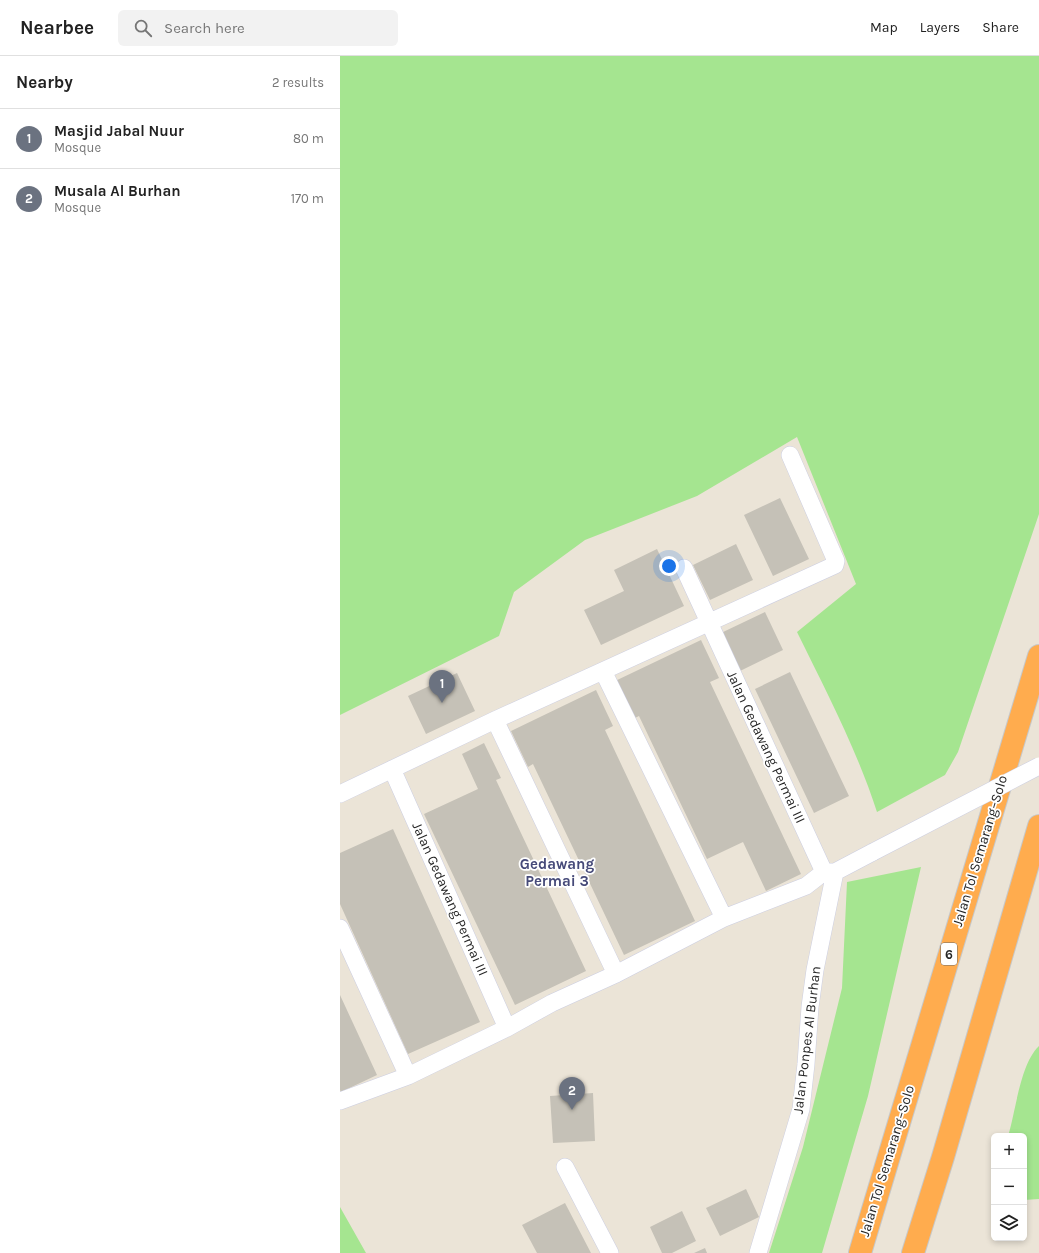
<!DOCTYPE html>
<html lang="en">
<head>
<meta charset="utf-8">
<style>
	body { margin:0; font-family:Karla,sans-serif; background:#f2f2f2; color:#222 }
	.controls { position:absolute; right:12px; bottom:12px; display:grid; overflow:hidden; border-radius:6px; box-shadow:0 2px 6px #0003 }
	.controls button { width:36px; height:36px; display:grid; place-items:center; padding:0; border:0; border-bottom:1px solid #e0e0e0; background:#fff; color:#222; font:20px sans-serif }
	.you { position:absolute; left:329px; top:510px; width:14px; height:14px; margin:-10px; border:3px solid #fff; border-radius:50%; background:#1a73e8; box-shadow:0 0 0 6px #1a73e833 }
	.badge { display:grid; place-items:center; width:26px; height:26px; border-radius:50%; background:#b45309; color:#fff; font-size:13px; font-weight:700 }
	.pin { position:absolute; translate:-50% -33px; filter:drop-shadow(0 1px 2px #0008) }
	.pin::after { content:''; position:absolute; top:21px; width:14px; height:12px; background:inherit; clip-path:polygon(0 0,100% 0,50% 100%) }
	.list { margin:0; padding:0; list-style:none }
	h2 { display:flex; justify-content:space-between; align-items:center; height:52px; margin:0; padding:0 16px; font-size:17px }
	h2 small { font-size:13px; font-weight:400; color:#767676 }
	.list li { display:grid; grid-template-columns:26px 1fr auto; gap:12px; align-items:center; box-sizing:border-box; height:60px; padding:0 16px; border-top:1px solid #e0e0e0 }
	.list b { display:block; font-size:15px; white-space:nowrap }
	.list p { margin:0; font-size:13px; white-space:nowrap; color:#767676 }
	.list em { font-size:13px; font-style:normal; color:#767676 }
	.icon { flex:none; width:22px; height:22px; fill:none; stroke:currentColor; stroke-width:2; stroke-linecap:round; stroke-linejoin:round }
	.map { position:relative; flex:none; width:699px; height:1197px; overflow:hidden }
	header { display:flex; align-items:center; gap:24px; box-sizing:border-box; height:56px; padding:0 20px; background:#fff; border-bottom:1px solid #e0e0e0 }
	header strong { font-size:19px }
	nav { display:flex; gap:22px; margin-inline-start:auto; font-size:14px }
	.search { width:280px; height:36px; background:#f2f2f2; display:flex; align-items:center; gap:10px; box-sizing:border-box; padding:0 14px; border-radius:6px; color:#767676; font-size:15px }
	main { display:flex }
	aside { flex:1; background:#fff }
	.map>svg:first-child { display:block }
	.green { fill:#a5e590 }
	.building { fill:#c5c1b7 }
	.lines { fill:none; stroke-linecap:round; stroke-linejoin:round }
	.street-casing { stroke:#cccee1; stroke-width:18 }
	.highway-casing { stroke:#c7c7c7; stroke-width:24 }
	.street { stroke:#fff; stroke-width:17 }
	.highway { stroke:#ffac4e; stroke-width:22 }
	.street-bridge-casing { stroke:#cccee1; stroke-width:18; stroke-linecap:butt }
	.street-bridge { stroke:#fff; stroke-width:17 }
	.labels { text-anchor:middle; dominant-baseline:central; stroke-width:3.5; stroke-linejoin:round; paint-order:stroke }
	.shield { fill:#fff; stroke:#686868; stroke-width:1 }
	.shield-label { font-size:13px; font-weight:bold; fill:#272727 }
	.street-label { font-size:14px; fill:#272727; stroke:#fff }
	.neighbourhood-label { font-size:15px; font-weight:bold; fill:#464a79; stroke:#fff }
</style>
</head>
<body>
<header>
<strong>Nearbee</strong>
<div class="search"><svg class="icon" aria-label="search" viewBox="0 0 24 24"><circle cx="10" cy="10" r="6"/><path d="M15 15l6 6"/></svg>Search here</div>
<nav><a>Map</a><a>Layers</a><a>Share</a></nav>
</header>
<main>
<aside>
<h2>Nearby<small>2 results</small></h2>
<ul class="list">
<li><span class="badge" style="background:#6b7280">1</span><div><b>Masjid Jabal Nuur</b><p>Mosque</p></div><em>80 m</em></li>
<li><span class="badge" style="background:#6b7280">2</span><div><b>Musala Al Burhan</b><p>Mosque</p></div><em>170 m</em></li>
</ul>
</aside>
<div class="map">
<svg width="699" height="1197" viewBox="0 0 699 1197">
	<rect width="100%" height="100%" fill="#ebe4d7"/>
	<path class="green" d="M 0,0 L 699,0 L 699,458 L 618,696 L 605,719 L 537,756 C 517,694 486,635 457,576 L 516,528 L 457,381 L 357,440 L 245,484 L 174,536 L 159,580 L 0,659 Z
		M 581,811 L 528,1040 L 482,1197 L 429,1197 L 463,1091 L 502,932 L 507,826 Z
		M 699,990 L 699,1143 L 684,1144 L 684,1080 L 668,1080 C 676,1055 680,1008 699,990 Z
		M 0,1151 L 26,1197 L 0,1197 Z"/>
	<path class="building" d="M 440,442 L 469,503 L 433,520 L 404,459 Z
		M 396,488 L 413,524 L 370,544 L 353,509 Z
		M 317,493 L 344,550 L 261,589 L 244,554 L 284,535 L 274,514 Z
		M 425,556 L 443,594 L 400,615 L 381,577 Z
		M 361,584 L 379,622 L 370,626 L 461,818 L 426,835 L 403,786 L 367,803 L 299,660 L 291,664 L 273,626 Z
		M 450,616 L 509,740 L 474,757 L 415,633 Z
		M 117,617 L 135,655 L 86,678 L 68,640 Z
		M 256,634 L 273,670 L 265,674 L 355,865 L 284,899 L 193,708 L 188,711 L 171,675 Z
		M 144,687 L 161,722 L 156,724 L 246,915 L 175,949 L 84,758 L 138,733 L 122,698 Z
		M 53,773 L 140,966 L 68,998 L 0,848 L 0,797 Z
		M 0,939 L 37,1019 L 1,1036 L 0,1034 Z
		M 253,1037 L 255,1085 L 213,1087 L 210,1040 Z
		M 406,1133 L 419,1161 L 380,1180 L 366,1152 Z
		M 225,1147 L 251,1197 L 197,1197 L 182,1169 Z
		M 342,1155 L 356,1185 L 332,1197 L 322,1197 L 310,1171 Z
		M 365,1192 L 367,1197 L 354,1197 Z"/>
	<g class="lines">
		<g class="street-casing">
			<path id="street" d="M 344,512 L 484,816
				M 263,615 L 384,862
				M 155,664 L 276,918
				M 52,713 L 167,972 L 212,947 L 276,918 L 384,862 L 466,830 L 484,816 L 495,816 L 533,796
				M 0,738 L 155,664 L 495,509 L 496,505 L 450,399
				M 0,872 L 68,1020 L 167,972
				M 0,1045 L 68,1020
				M 225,1111 L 270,1197
				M 418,1197 L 461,1053 L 466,1008 L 470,951 L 475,914 L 495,816"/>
		</g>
		<g class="highway-casing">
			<path id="highway" d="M 520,1197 L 699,600
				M 573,1197 L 603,1101 L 699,770"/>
		</g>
		<use href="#street" class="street"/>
		<use href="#highway" class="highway"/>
		<g class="street-bridge-casing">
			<path id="street-bridge" d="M 533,796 L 699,710"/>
		</g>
		<use href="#street-bridge" class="street-bridge"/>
	</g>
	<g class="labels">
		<rect class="shield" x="601" y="887" width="16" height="22" rx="3"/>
		<g class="shield-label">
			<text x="609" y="898">6</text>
		</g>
		<g class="street-label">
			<text transform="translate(426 691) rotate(65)">Jalan Gedawang Permai III</text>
			<text transform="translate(640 795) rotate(-73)">Jalan Tol Semarang–Solo</text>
			<text transform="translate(110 843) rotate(66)">Jalan Gedawang Permai III</text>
			<text transform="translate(467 984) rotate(-83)">Jalan Ponpes Al Burhan</text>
			<text transform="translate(547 1105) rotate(-73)">Jalan Tol Semarang–Solo</text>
		</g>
		<g class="neighbourhood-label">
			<text x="217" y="808">Gedawang<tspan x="217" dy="17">Permai 3</tspan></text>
		</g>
	</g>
</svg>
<div class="controls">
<button>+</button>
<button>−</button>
<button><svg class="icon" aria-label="layers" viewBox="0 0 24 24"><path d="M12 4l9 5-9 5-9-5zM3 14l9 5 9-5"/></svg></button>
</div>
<div class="you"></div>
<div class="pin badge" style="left:102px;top:647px;background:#6b7280">1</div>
<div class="pin badge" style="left:232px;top:1054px;background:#6b7280">2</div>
</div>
</main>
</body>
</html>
